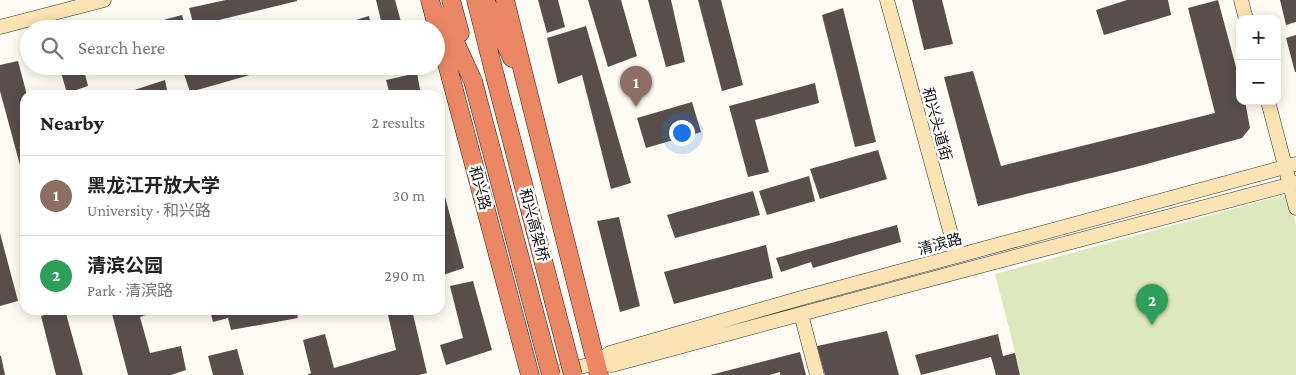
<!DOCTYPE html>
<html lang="en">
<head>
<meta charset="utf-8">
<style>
	body { margin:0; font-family:"Crimson Pro","Noto Sans SC",serif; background:#f6f6f6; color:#222 }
	.controls { position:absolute; right:15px; top:15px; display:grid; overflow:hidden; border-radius:10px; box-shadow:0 2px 12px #0003 }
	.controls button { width:45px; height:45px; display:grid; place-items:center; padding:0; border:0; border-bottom:1px solid #e0e0e0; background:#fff; color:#222; font:25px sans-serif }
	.you { position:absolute; left:681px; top:132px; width:18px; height:18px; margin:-12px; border:4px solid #fff; border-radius:50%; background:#1a73e8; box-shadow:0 0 0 8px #1a73e833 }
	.badge { display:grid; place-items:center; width:32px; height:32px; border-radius:50%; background:#0f766e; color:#fff; font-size:16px; font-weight:700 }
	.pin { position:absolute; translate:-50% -41px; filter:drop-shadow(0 1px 2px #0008) }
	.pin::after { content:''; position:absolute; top:26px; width:18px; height:15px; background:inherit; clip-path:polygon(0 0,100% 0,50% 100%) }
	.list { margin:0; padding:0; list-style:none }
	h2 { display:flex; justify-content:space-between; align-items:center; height:65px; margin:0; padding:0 20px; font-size:21px }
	h2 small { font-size:16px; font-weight:400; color:#767676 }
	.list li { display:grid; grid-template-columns:32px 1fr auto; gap:15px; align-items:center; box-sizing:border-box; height:80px; padding:0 20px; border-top:1px solid #e0e0e0 }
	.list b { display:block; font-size:19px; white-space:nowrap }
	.list p { margin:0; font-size:16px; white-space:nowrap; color:#767676 }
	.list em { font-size:16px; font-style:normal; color:#767676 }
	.icon { flex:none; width:28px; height:28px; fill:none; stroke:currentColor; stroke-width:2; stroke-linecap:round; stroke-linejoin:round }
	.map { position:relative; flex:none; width:1296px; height:375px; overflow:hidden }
	.search { position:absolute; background:#fff; box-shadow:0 2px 12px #0003; left:20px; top:20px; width:425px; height:55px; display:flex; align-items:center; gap:12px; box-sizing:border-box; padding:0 18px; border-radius:28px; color:#767676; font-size:19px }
	.panel { position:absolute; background:#fff; box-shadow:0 2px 12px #0003; left:20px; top:90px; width:425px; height:225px; border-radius:15px }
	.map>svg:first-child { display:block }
	.green { fill:#dde8bf }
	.building { fill:#584f4d }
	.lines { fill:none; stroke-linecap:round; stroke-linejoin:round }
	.secondary-casing { stroke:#323232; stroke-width:15 }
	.highway-casing { stroke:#212121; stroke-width:19 }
	.secondary { stroke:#fae3b4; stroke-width:14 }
	.highway { stroke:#eb8765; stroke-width:18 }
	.highway-bridge-casing { stroke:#212121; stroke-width:19; stroke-linecap:butt }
	.highway-bridge { stroke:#eb8765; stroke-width:18 }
	.labels { text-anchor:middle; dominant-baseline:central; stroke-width:5; stroke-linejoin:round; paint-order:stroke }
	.street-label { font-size:15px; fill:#101010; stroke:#fff }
</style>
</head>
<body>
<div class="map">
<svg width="1296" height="375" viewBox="0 0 1296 375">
	<rect width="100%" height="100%" fill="#fefaf4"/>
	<path class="green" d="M 1288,194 L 1296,225 L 1296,375 L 1021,375 L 995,274 Z"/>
	<path class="building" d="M 226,0 L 297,0 L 297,1 L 194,26 L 189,8 Z
		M 376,0 L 395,0 L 403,29 L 383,29 Z
		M 538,0 L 558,0 L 565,27 L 547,33 Z
		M 588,0 L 621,0 L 637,56 L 608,67 Z
		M 648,0 L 671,0 L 685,62 L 666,67 Z
		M 698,0 L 721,0 L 743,85 L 722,91 Z
		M 912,0 L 942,0 L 953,44 L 924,50 Z
		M 1127,0 L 1168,0 L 1171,15 L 1104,35 L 1096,10 Z
		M 1218,0 L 1240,82 L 1240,101 L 1245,101 L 1250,128 L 1242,138 L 1132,168 L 978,206 L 944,77 L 973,71 L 1001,166 L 1215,113 L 1188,8 Z
		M 1280,0 L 1296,0 L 1296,22 L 1286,25 Z
		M 843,8 L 876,142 L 855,147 L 822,15 Z
		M 182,15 L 186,29 L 133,29 L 133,28 Z
		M 369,16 L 372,29 L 329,29 L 329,28 Z
		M 586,26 L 631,183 L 611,189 L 582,75 L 558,84 L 547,38 Z
		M 1296,35 L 1296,72 L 1295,72 L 1286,38 Z
		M 18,61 L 27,95 L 25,95 L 25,168 L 21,169 L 0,91 L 0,65 Z
		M 59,66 L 83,66 L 88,86 L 67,93 Z
		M 201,66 L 278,66 L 278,67 L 190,92 L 183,71 Z
		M 417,73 L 421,95 L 390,95 L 386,80 Z
		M 165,80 L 168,95 L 119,95 Z
		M 815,83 L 819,103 L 755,120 L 769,172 L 748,177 L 729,106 Z
		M 692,102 L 701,132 L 646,148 L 637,118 Z
		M 878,150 L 887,179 L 820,199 L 810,169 Z
		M 809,176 L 815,201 L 767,215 L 759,191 Z
		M 440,178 L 464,268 L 440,276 Z
		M 753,191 L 760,215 L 675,238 L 667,215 Z
		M 619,217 L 640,306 L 620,312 L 597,221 Z
		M 897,225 L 901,242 L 813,268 L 811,262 L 781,272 L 776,258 Z
		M 0,233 L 18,301 L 0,306 Z
		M 766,245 L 773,278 L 674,304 L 664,272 Z
		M 473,281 L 492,350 L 446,365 L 440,345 L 463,338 L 450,286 Z
		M 61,310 L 65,310 L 83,375 L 56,375 L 41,316 Z
		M 111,310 L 161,310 L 140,317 L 150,353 L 181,346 L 186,370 L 171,375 L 128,375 Z
		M 210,310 L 296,310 L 298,318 L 231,330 L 228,318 L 213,322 Z
		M 405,310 L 412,310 L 427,373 L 419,375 L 307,375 L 311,373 L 303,340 L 325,334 L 334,368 L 396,350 L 388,315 Z
		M 887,331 L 899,375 L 825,375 L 817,346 Z
		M 998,334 L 1003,356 L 1015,353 L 1020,375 L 996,375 L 991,357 L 921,375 L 915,355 Z
		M 237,349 L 244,375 L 213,375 L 208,356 Z
		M 800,352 L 806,375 L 780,375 L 780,372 L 770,375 L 710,375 Z
		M 0,356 L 1,356 L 5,375 L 0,375 Z"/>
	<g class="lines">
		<g class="secondary-casing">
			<path id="secondary" d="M 887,0 L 957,256
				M 1241,0 L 1246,19
				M 0,27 L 104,0
				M 1268,101 L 1296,208
				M 801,314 L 817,375
				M 596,363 L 610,353 L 798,299 L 1296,164
				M 549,375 L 596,363 L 612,365 L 961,271 L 1296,183"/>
		</g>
		<g class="highway-casing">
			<path id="highway" d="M 430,0 L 530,375
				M 451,0 L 460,33
				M 476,0 L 495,76
				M 485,0 L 512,58
				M 505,0 L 599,375
				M 443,16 L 473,81"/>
		</g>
		<use href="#secondary" class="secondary"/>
		<use href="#highway" class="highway"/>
		<g class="highway-bridge-casing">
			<path id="highway-bridge" d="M 495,76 L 573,375
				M 473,81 L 551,375"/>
		</g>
		<use href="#highway-bridge" class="highway-bridge"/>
	</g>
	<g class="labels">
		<g class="street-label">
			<text transform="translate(937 124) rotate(75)">和兴头道街</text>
			<text transform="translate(480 188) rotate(75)">和兴路</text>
			<text transform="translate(534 225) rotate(75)">和兴高架桥</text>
			<text transform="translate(940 244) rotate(-15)">清滨路</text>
		</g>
	</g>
</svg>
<div class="controls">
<button>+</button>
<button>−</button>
</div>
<div class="you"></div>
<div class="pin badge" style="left:636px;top:107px;background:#8d6e63">1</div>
<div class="pin badge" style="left:1152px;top:325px;background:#2e9e5b">2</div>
<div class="search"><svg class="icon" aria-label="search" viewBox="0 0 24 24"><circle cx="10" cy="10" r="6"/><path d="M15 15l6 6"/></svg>Search here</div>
<section class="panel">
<h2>Nearby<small>2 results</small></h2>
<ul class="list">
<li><span class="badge" style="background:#8d6e63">1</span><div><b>黑龙江开放大学</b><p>University · 和兴路</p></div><em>30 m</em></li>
<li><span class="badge" style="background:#2e9e5b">2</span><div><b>清滨公园</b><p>Park · 清滨路</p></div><em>290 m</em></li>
</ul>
</section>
</div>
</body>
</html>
